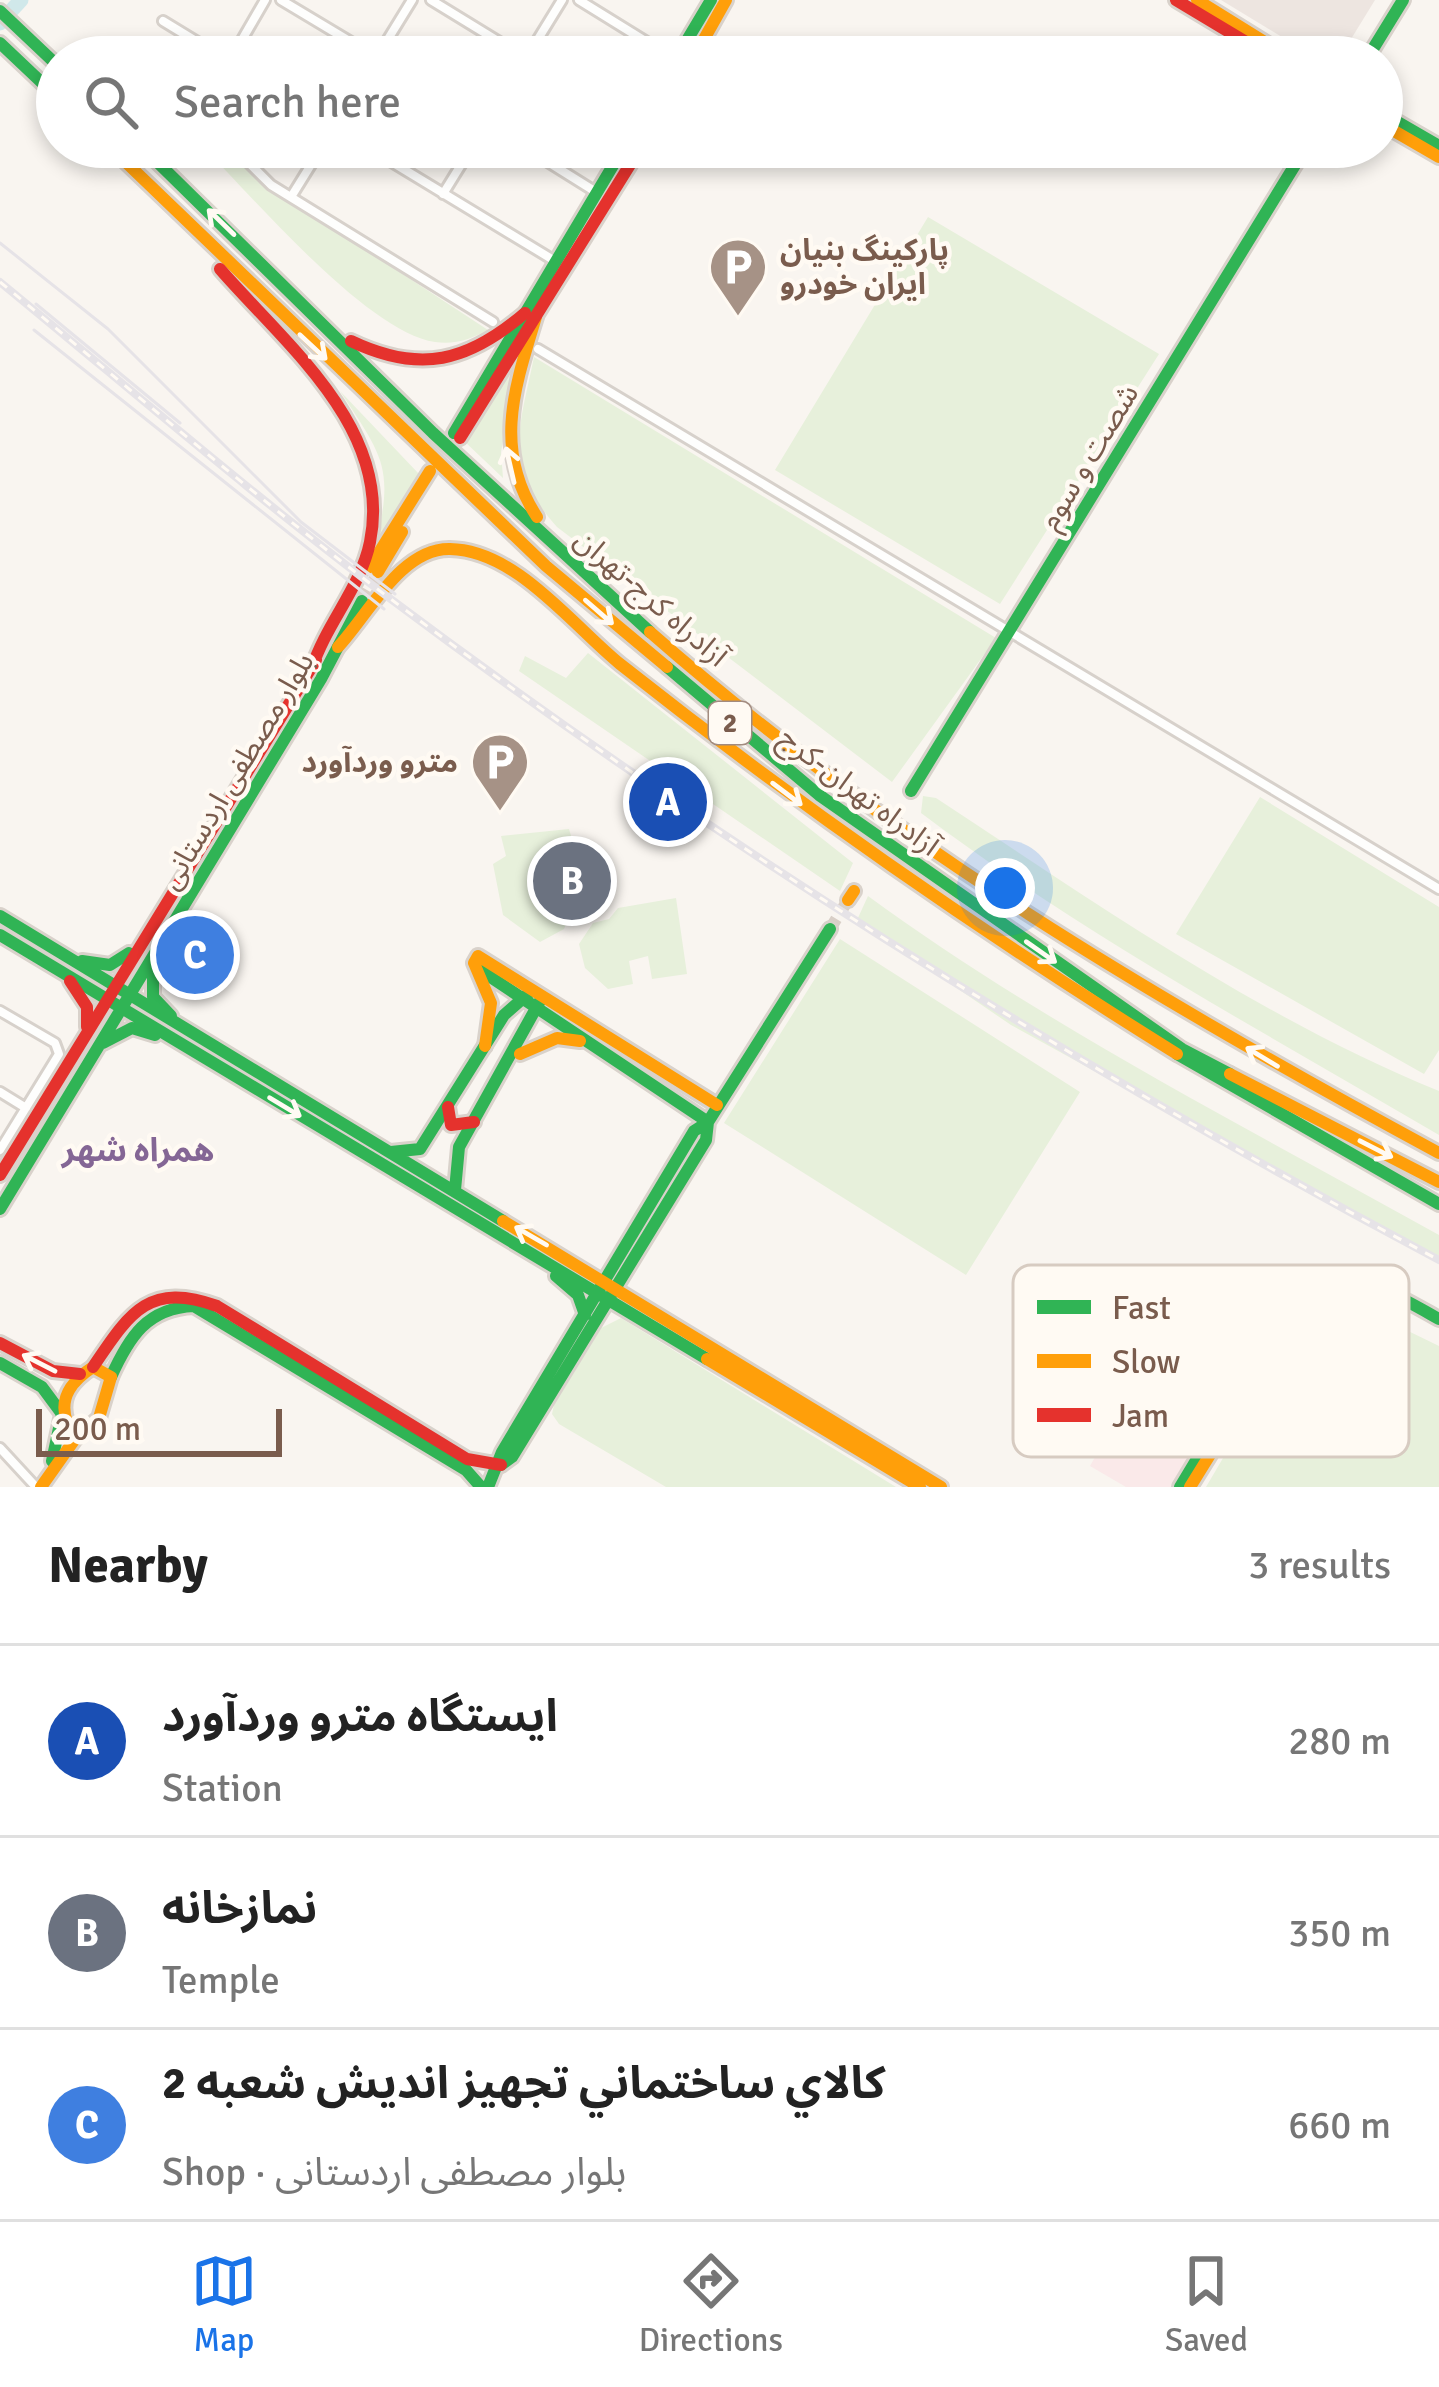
<!DOCTYPE html>
<html lang="en">
<head>
<meta charset="utf-8">
<style>
	body { margin:0; font-family:Signika,"Noto Sans Arabic",sans-serif; background:#f6f6f6; color:#222 }
	.scale { position:absolute; left:36px; bottom:30px; width:246px; box-sizing:border-box; padding-left:12px; border:6px solid #7a5c4d; border-top:0; font-size:33px; line-height:42px; white-space:nowrap; color:#7a5c4d; -webkit-text-stroke:9px #fffaf3; paint-order:stroke }
	.you { position:absolute; left:1005px; top:888px; width:42px; height:42px; margin:-30px; border:9px solid #fff; border-radius:50%; background:#1a73e8; box-shadow:0 0 0 18px #1a73e833 }
	.badge { display:grid; place-items:center; width:78px; height:78px; border-radius:50%; background:#1a73e8; color:#fff; font-size:39px; font-weight:700 }
	.pin { position:absolute; translate:-50% -50%; border:6px solid #fff; box-shadow:0 3px 12px #0006 }
	.list { margin:0; padding:0; list-style:none }
	h2 { display:flex; justify-content:space-between; align-items:center; height:156px; margin:0; padding:0 48px; font-size:51px }
	h2 small { font-size:39px; font-weight:400; color:#767676 }
	.list li { display:grid; grid-template-columns:78px 1fr auto; gap:36px; align-items:center; box-sizing:border-box; height:192px; padding:0 48px; border-top:3px solid #e0e0e0 }
	.list b { display:block; font-size:45px; white-space:nowrap }
	.list p { margin:0; font-size:39px; white-space:nowrap; color:#767676 }
	.list em { font-size:39px; font-style:normal; color:#767676 }
	.icon { flex:none; width:66px; height:66px; fill:none; stroke:currentColor; stroke-width:2; stroke-linecap:round; stroke-linejoin:round }
	.map { position:relative; flex:none; width:1439px; height:1487px; overflow:hidden }
	.search { position:absolute; background:#fff; box-shadow:0 6px 18px #0003; left:36px; right:36px; top:36px; height:132px; display:flex; align-items:center; gap:30px; box-sizing:border-box; padding:0 42px; border-radius:66px; color:#767676; font-size:45px }
	.sheet { height:732px; background:#fff }
	nav { display:flex; justify-content:space-around; align-items:center; box-sizing:border-box; height:168px; border-top:3px solid #e0e0e0; background:#fff; font-size:33px; color:#767676 }
	nav a { display:grid; justify-items:center; gap:6px }
	nav .on { color:#1a73e8 }
	.map>svg:first-child { display:block }
	.industrial { fill:#ede5e0 }
	.medical { fill:#fae9e9 }
	.green { fill:#e7f0db }
	.lines { fill:none; stroke-linecap:round; stroke-linejoin:round }
	.river { stroke:#d0e8ea; stroke-width:15 }
	.secondary-tunnel { stroke:#d9cfc7; stroke-width:12; stroke-dasharray:12 6; stroke-linecap:butt }
	.street-casing { stroke:#d7d1cb; stroke-width:14 }
	.fast-casing { stroke:#d9d2cb; stroke-width:18 }
	.slow-casing { stroke:#d9d2cb; stroke-width:18 }
	.jam-casing { stroke:#d9d2cb; stroke-width:18 }
	.street { stroke:#fefefd; stroke-width:8 }
	.fast { stroke:#30b455; stroke-width:12 }
	.slow { stroke:#ff9f0a; stroke-width:12 }
	.jam { stroke:#e5322d; stroke-width:12 }
	.tram { stroke:#e6e3e7; stroke-width:3 }
	.rail-casing { stroke:#e6e3e7; stroke-width:8 }
	.rail { stroke:#fffaf3; stroke-width:3; stroke-dasharray:9; stroke-linecap:butt }
	.oneway { stroke:#fffaf3 }
	.labels { text-anchor:middle; dominant-baseline:central; stroke-width:9; stroke-linejoin:round; paint-order:stroke }
	.shield { fill:#fffaf3; stroke:#a28b7f; stroke-width:3 }
	.shield-label { font-size:27px; font-weight:bold; fill:#7a5c4d }
	.poi-label { font-size:30px; font-weight:bold; fill:#7a5c4d; stroke:#fffaf3; text-anchor:start }
	.street-label { font-size:30px; fill:#7a5c4d; stroke:#fffaf3 }
	.neighbourhood-label { font-size:33px; font-weight:bold; fill:#846695; stroke:#fffaf3 }
	.key { fill:#fffaf3; stroke:#d7cbc1; stroke-width:3 }
	.key-label { font-size:33px; fill:#7a5c4d }
</style>
</head>
<body>
<div class="map">
<svg width="1439" height="1487" viewBox="0 0 1439 1487">
	<rect width="100%" height="100%" fill="#f9f5f0"/>
	<path class="industrial" d="M 1221,0 L 1375,0 L 1340,57 L 1315,57 Z"/>
	<path class="medical" d="M 1139,1381 L 1210,1422 L 1173,1487 L 1126,1487 L 1090,1466 Z"/>
	<path class="green" d="M 203,147 L 228,147 L 270,187 L 488,330 C 471,339 455,345 435,342 C 367,332 254,198 203,147 Z
		M 928,217 L 1159,354 L 1000,604 L 775,470 Z
		M 534,357 L 996,638 L 892,782 L 557,527 C 502,466 519,430 534,357 Z
		M 518,358 L 501,452 L 503,478 L 463,440 Z
		M 340,391 L 419,474 L 375,550 C 394,467 385,460 340,391 Z
		M 588,653 L 853,863 L 840,891 L 519,671 L 525,656 L 566,678 Z
		M 923,796 L 936,798 C 1097,904 1260,1018 1439,1091 L 1439,1135 C 1264,1032 1083,935 921,813 Z
		M 1260,797 L 1439,907 L 1439,1050 L 1424,1074 L 1176,934 Z
		M 569,829 L 575,849 L 560,848 L 553,860 L 561,896 L 575,903 L 564,929 L 540,942 L 503,915 L 493,864 L 506,856 L 501,836 Z
		M 868,896 C 1046,1026 1246,1127 1439,1235 L 1439,1261 L 1011,1025 L 857,920 Z
		M 676,898 L 687,974 L 652,979 L 648,956 L 629,961 L 633,984 L 608,989 L 585,968 L 579,944 L 593,923 L 609,919 L 618,908 Z
		M 840,939 L 1080,1092 L 966,1275 L 724,1123 Z
		M 1361,1308 L 1439,1346 L 1439,1487 L 1206,1487 L 1296,1334 L 1334,1310 Z
		M 621,1318 L 896,1487 L 666,1487 L 559,1424 L 552,1414 L 554,1405 L 601,1328 Z"/>
	<g class="lines">
		<path class="river" d="M 0,23 L 21,0"/>
		<path class="secondary-tunnel" d="M 362,601 L 378,572
			M 830,929 L 848,900"/>
		<g class="street-casing">
			<path id="street" d="M 281,0 L 376,57
				M 431,0 L 524,57
				M 579,0 L 671,57
				M 163,21 L 222,57
				M 232,57 L 265,0
				M 377,57 L 412,0
				M 527,57 L 562,0
				M 233,147 L 271,185 L 493,322
				M 367,147 L 555,261
				M 524,147 L 596,192
				M 443,194 L 472,147
				M 291,197 L 322,147
				M 538,349 L 1439,889
				M 0,1011 L 55,1043 L 59,1054 L 0,1150
				M 0,1092 L 26,1108
				M 0,1448 L 36,1487"/>
		</g>
		<g class="fast-casing">
			<path id="fast" d="M 0,11 L 57,65
				M 0,43 L 57,97
				M 677,57 L 711,0
				M 1368,57 L 1403,0
				M 1382,113 L 1439,146
				M 142,147 L 433,433 L 650,632
				M 454,433 L 624,147
				M 667,667 L 819,795 L 1182,1049 L 1230,1074
				M 911,791 L 1306,147
				M 0,916 L 503,1221
				M 0,935 L 707,1359
				M 82,961 L 110,965 L 129,953
				M 153,966 L 153,997 L 171,1016
				M 480,970 L 708,1122 L 706,1140 L 512,1457 L 501,1465
				M 103,1043 L 132,1028 L 155,1035
				M 1177,1054 L 1439,1204
				M 391,1152 L 420,1149 L 504,1015 L 528,994
				M 455,1190 L 459,1147 L 540,1001
				M 0,1209 L 321,679 L 362,601
				M 556,1276 L 578,1295 L 585,1315
				M 0,1363 L 42,1387 L 62,1414 L 52,1461
				M 111,1377 C 129,1337 147,1308 194,1306 L 466,1470 L 481,1487
				M 488,1487 L 502,1452 L 694,1131 L 708,1122 L 830,929
				M 1180,1487 L 1294,1298 C 1351,1266 1387,1290 1439,1319"/>
		</g>
		<g class="slow-casing">
			<path id="slow" d="M 1197,0 L 1289,57
				M 694,57 L 726,0
				M 1382,124 L 1439,157
				M 110,147 L 546,566 L 667,667
				M 536,317 C 514,389 493,450 537,517
				M 370,567 L 430,471
				M 378,572 L 402,532
				M 650,632 C 888,841 1161,1003 1439,1153
				M 338,647 C 368,615 401,548 450,549 C 516,550 572,625 620,664 C 798,805 984,934 1177,1054
				M 848,900 L 854,891
				M 485,1046 L 491,1003 L 474,963 L 478,956 L 717,1105
				M 520,1054 L 557,1038 L 580,1041
				M 1230,1074 L 1439,1182
				M 503,1221 L 941,1487
				M 707,1359 L 920,1487
				M 41,1487 L 75,1439 L 99,1418 L 111,1377 L 93,1367 C 73,1380 58,1397 67,1422 L 83,1428
				M 1190,1487 L 1299,1311 L 1341,1291 L 1388,1297"/>
		</g>
		<g class="jam-casing">
			<path id="jam" d="M 1176,0 L 1271,57
				M 220,269 C 286,345 393,429 370,542 C 361,587 326,624 312,668
				M 351,341 C 420,374 468,362 525,313
				M 460,438 L 641,147
				M 70,981 L 87,1007 L 87,1027
				M 448,1107 L 451,1125 L 474,1122
				M 0,1175 L 316,660
				M 0,1343 L 53,1371 L 80,1374
				M 93,1367 C 129,1314 148,1281 217,1306 L 467,1459 L 501,1465"/>
		</g>
		<use href="#street" class="street"/>
		<use href="#fast" class="fast"/>
		<use href="#slow" class="slow"/>
		<use href="#jam" class="jam"/>
		<path class="tram" d="M 0,243 L 108,329 L 301,522 L 395,594
			M 36,304 L 180,423
			M 34,330 L 384,609"/>
		<g class="rail-casing">
			<path id="rail" d="M 0,282 C 128,387 255,497 388,597 C 720,846 1072,1065 1439,1260"/>
		</g>
		<use href="#rail" class="rail"/>
	</g>
	<defs><path id="oneway-shaft" d="M-6 0H5M1.5-3L5.5 0L1.5 3" fill="none" stroke-width="1.6" stroke-linecap="round" stroke-linejoin="round" transform="scale(3)"/></defs>
	<g class="oneway">
		<use href="#oneway-shaft" transform="translate(221 222) rotate(-136)"/>
		<use href="#oneway-shaft" transform="translate(313 347) rotate(43)"/>
		<use href="#oneway-shaft" transform="translate(510 465) rotate(-103)"/>
		<use href="#oneway-shaft" transform="translate(599 612) rotate(41)"/>
		<use href="#oneway-shaft" transform="translate(787 794) rotate(37)"/>
		<use href="#oneway-shaft" transform="translate(1041 952) rotate(35)"/>
		<use href="#oneway-shaft" transform="translate(1262 1057) rotate(-149)"/>
		<use href="#oneway-shaft" transform="translate(285 1107) rotate(31)"/>
		<use href="#oneway-shaft" transform="translate(1376 1149) rotate(27)"/>
		<use href="#oneway-shaft" transform="translate(531 1236) rotate(-150)"/>
		<use href="#oneway-shaft" transform="translate(39 1363) rotate(-153)"/>
	</g>
	<defs>
		<g id="parking-pin" transform="scale(3)"><path d="M0 17L-7.5 6A9.5 9.5 0 1 1 7.5 6Z" fill="#a69286" stroke="#fffaf3"/><path d="M-3.5-5.5H1a3.5 3.5 0 0 1 0 7H-1V5.5H-3.5ZM-1-3.4V-.6H.8a1.4 1.4 0 0 0 0-2.8Z" fill="#fff"/></g>
	</defs>
	<g fill-rule="evenodd">
		<use href="#parking-pin" x="738" y="267"/>
		<use href="#parking-pin" x="500" y="762"/>
	</g>
	<g class="labels">
		<rect class="shield" x="709" y="702" width="42" height="42" rx="9"/>
		<g class="shield-label">
			<text x="730" y="723">2</text>
		</g>
		<g class="poi-label">
			<text x="780" y="250">پارکینگ بنیان<tspan x="780" dy="34">ایران خودرو</tspan></text>
			<text x="458" y="762" text-anchor="end">مترو وردآورد</text>
		</g>
		<g class="street-label">
			<text transform="translate(1089 457) rotate(-59)">شصت و سوم</text>
			<text transform="translate(651 598) rotate(41)">آزادراه کرج-تهران</text>
			<text transform="translate(237 771) rotate(-59)">بلوار مصطفی اردستانی</text>
			<text transform="translate(859 792) rotate(37)">آزادراه تهران-کرج</text>
		</g>
		<g class="neighbourhood-label">
			<text x="138" y="1150">همراه شهر</text>
		</g>
	</g>
	<rect x="1013" y="1265" width="396" height="192" rx="18" class="key"/>
	<rect x="1037" y="1300" width="54" height="14" fill="#30b455"/>
	<rect x="1037" y="1354" width="54" height="14" fill="#ff9f0a"/>
	<rect x="1037" y="1408" width="54" height="14" fill="#e5322d"/>
	<g class="key-label">
		<text x="1112" y="1319">Fast</text>
		<text x="1112" y="1373">Slow</text>
		<text x="1112" y="1427">Jam</text>
	</g>
</svg>
<div class="scale">200 m</div>
<div class="you"></div>
<div class="pin badge" style="left:668px;top:802px;background:#1a4fb4">A</div>
<div class="pin badge" style="left:572px;top:881px;background:#6b7280">B</div>
<div class="pin badge" style="left:195px;top:955px;background:#3f7fe0">C</div>
<div class="search"><svg class="icon" aria-label="search" viewBox="0 0 24 24"><circle cx="10" cy="10" r="6"/><path d="M15 15l6 6"/></svg>Search here</div>
</div>
<section class="sheet">
<h2>Nearby<small>3 results</small></h2>
<ul class="list">
<li><span class="badge" style="background:#1a4fb4">A</span><div><b>ایستگاه مترو وردآورد</b><p>Station</p></div><em>280 m</em></li>
<li><span class="badge" style="background:#6b7280">B</span><div><b>نمازخانه</b><p>Temple</p></div><em>350 m</em></li>
<li><span class="badge" style="background:#3f7fe0">C</span><div><b>كالاي ساختماني تجهيز انديش شعبه 2</b><p>Shop · بلوار مصطفی اردستانی</p></div><em>660 m</em></li>
</ul>
</section>
<nav>
<a class="on"><svg class="icon" aria-label="map" viewBox="0 0 24 24"><path d="M3 6l6-2 6 2 6-2v14l-6 2-6-2-6 2zM9 4v14M15 6v14"/></svg>Map</a>
<a><svg class="icon" aria-label="directions" viewBox="0 0 24 24"><path d="M12 3l9 9-9 9-9-9zM9 14v-3h6M13 9l2 2-2 2"/></svg>Directions</a>
<a><svg class="icon" aria-label="saved" viewBox="0 0 24 24"><path d="M7 4h10v16l-5-4-5 4z"/></svg>Saved</a>
</nav>
</body>
</html>
